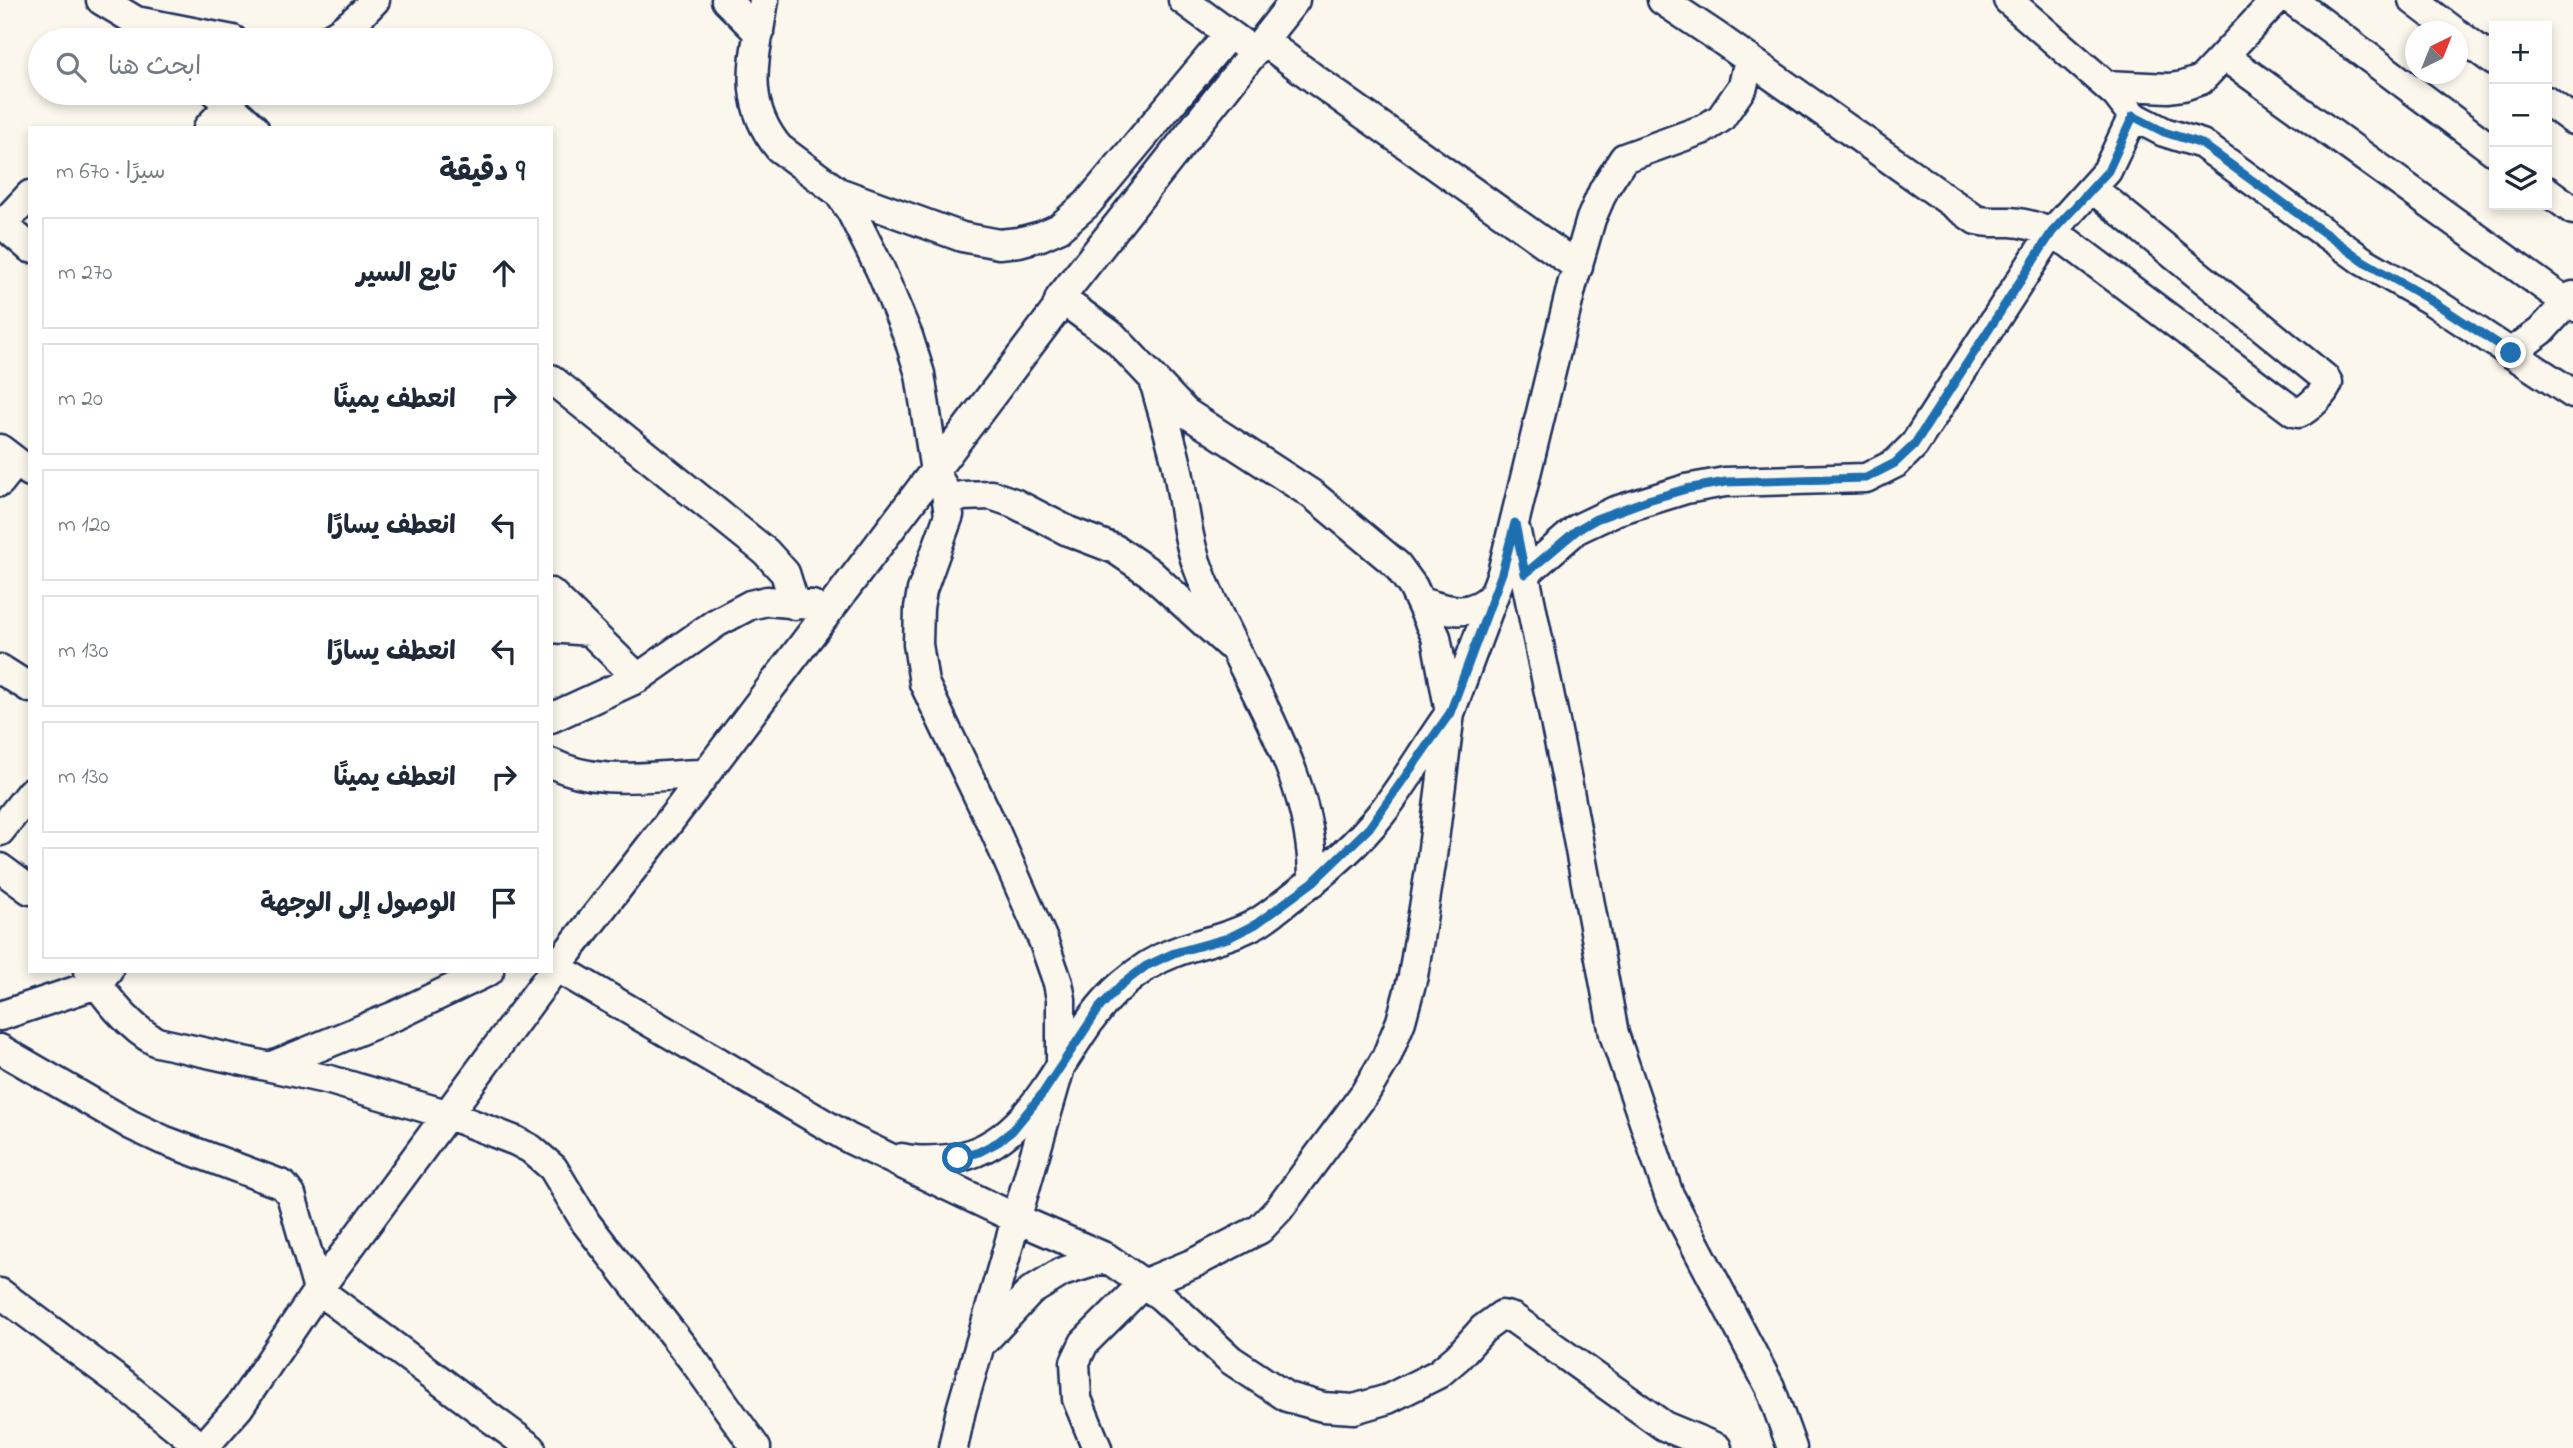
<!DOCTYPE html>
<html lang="ar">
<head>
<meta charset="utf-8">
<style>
	body { margin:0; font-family:"Indie Flower","Playpen Sans Arabic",sans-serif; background:#f2f2f3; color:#1f2937; direction:rtl }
	.controls { position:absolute; right:21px; top:21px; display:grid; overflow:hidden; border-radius:0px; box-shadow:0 4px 10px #0003 }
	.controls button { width:63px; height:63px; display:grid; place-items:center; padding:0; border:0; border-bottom:2px solid #e0e1e3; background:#fff; color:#1f2937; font:35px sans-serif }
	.compass { position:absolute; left:2405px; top:21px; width:63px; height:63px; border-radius:50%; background:#fff; box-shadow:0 4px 10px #0003; rotate:43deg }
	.stop { position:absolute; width:21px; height:21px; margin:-16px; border:5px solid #1f6fb2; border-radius:50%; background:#fff }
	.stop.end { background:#1f6fb2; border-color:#fff; box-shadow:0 2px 7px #0008 }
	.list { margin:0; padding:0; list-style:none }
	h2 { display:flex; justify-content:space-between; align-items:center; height:91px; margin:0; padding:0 28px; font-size:30px }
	h2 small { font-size:23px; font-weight:400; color:#747a83 }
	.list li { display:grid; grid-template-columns:46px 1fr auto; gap:21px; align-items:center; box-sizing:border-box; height:112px; margin:0 14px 14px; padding:0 14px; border:2px solid #e0e1e3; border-radius:0px }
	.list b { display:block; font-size:26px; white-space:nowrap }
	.list em { font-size:23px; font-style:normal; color:#747a83 }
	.icon { flex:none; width:38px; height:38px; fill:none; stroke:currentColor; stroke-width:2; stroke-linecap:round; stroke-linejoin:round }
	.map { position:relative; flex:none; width:2573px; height:1448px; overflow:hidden; direction:ltr }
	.search { position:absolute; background:#fff; box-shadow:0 4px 10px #0003; left:28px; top:28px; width:525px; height:77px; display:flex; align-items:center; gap:18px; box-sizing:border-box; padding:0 24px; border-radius:38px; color:#747a83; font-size:26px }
	.panel { position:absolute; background:#fff; box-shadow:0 4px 10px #0003; left:28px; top:126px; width:525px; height:847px; border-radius:0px; direction:rtl }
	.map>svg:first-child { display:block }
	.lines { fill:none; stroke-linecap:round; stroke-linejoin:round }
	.minor-casing { stroke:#1b2f5e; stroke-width:33 }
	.minor { stroke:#fbf7ec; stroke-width:28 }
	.route { stroke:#1f6fb2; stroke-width:9 }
</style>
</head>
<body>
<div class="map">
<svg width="2573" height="1448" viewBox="0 0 2573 1448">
	<rect width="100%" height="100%" fill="#fbf7ec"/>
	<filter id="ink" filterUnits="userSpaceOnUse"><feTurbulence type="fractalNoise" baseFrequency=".0143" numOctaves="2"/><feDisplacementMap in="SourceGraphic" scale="14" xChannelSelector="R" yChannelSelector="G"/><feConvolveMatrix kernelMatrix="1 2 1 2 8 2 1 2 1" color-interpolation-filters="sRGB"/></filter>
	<g filter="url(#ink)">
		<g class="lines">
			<g class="minor-casing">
				<path id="minor" d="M 101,0 L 136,21 L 151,34
					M 726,0 L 759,33
					M 764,0 C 756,55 739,100 779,148 L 838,192 L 851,211 L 880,269 L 908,336 L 920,374 L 935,472 L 946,493 L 949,515 L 922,590 L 919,608 L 918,644 L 924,683 L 995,831 L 1043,940 L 1058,983 L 1061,999 L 1061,1064 L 961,1410 L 953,1448
					M 1183,0 L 1243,44
					M 1662,0 L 1716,36 L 1976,220 C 1988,223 1998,222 2010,222 C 2032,223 2051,232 2069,243 L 2294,412 L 2299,413 C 2309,408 2324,394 2328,383 L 2325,378 L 2093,189
					M 2008,0 L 2116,94 L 2133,116 L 2164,132 L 2202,144 L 2363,261 L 2432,301 L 2573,394
					M 2292,0 L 2494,151
					M 2413,0 L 2455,32
					M 136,21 L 233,40
					M 2458,34 L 2494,61
					M 326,40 C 345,30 360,17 375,0
					M 1264,41 L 1316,80 L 1578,267
					M 2224,56 L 2573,307
					M 2106,85 L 2169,88 L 2183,86 L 2201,80 L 2276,0
					M 216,93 L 254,128
					M 2547,101 L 2573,120
					M 208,128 L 229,105
					M 2547,191 L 2573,210
					M 838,192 L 962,237 L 999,244 L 1019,242 L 1041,236 L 1059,228 L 1087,204 L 1229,34
					M 0,222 L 30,248
					M 3,224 L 30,195
					M 2511,353 L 2541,331 L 2573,296
					M 551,379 L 766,552 L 785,573 L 795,605
					M 1155,384 C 1162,411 1171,438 1177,466 C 1184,500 1186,537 1199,570 C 1238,674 1314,767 1313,882
					M 0,449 L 30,472
					M 0,482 L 16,462
					M 949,502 L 962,496 L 991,495 L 1014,503 L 1068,531 L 1115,549 L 1149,572 L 1228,644
					M 1516,532 L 1567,780 L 1614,1034 L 1669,1195 L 1770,1387 L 1792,1448
					M 1525,574 L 1577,529 L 1615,511 L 1686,489 L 1725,482 L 1866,478 L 1896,463 L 1914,445 L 2052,232 L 2107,171 L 2133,116
					M 551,593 L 638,678
					M 1421,602 C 1448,611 1473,618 1494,594
					M 551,628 L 590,631
					M 0,669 L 30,688
					M 551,718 L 638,678 L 716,623 L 750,605 L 767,601 L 812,605
					M 551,763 C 599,787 651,775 702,774
					M 0,831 L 30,793
					M 0,868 L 30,890
					M 551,960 L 556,967 L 850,1139 L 1015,1218 L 1107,1258 L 1161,1296 L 1231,1360 L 1287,1397 L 1323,1407 L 1354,1409 L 1388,1399 L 1438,1374 L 1458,1357 L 1483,1329 L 1502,1315 L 1513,1318 L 1664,1426 L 1717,1448
					M 88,971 C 105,996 129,1028 157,1042 L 330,1080 L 446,1114 L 516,1141 L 531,1149 L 553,1168 L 586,1223 L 696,1364 L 756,1448
					M 0,1016 L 97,984 L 108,971
					M 0,1049 L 131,1125 L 163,1140 L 283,1185 L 291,1195 L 318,1290 L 531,1448
					M 272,1066 L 397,1015 L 489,971
					M 902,1158 C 918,1162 933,1161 949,1159 C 1042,1146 1060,1037 1123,984 C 1138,971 1154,960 1173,953 C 1200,942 1227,939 1253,925 C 1267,918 1279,907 1292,897 C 1324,873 1356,846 1381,814 C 1406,782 1426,746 1450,713 L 1436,637 L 1413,587 L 1397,565 L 1313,495 L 1185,412 L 1114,337 L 1060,298
					M 0,1293 L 124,1385 L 202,1448
					M 985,1340 L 1031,1291 L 1062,1272 L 1107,1258
					M 203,1448 L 239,1407 L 318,1290 L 556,967 L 663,830 L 1056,310 L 1060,298 L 1295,0
					M 1097,1448 L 1077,1399 L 1075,1362 L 1084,1343 L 1143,1284 L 1194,1263 L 1260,1229 L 1279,1209 L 1365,1093 L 1386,1058 L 1401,1021 L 1413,976 L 1431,864 L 1450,713 L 1502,573 L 1572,285 L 1591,219 L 1604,189 L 1624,158 L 1704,129 L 1721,118 L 1743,86 L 1749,59"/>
			</g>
			<use href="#minor" class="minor"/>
		</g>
	</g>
	<g class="lines" filter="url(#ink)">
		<path class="route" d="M 958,1158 L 979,1152 L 998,1142 L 1012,1131 L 1043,1093 L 1100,1007 L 1121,985 L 1146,966 L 1174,953 L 1228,938 L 1256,924 L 1313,882 L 1369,828 L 1450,713 L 1502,573 L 1515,523 L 1525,574 L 1577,530 L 1596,519 L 1648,500 L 1686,489 L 1726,482 L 1866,478 L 1895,463 L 1914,445 L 2052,232 L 2108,171 L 2133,116 L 2164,132 L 2202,144 L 2363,261 L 2432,301 L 2511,353"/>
	</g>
</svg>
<div class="controls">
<button>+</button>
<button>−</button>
<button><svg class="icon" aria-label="layers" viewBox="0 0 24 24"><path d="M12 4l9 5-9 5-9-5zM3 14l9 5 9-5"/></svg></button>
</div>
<svg class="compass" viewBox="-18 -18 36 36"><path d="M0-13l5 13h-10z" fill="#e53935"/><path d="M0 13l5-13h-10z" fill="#747a83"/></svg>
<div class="stop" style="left:958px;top:1158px"></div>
<div class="stop end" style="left:2511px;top:353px"></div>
<div class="search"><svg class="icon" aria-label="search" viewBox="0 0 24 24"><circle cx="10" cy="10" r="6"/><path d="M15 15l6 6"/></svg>ابحث هنا</div>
<section class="panel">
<h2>9 دقيقة<small>سيرًا · 670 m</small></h2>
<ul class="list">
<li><svg class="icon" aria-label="ahead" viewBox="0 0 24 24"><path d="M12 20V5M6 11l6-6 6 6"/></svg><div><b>تابع السير</b></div><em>270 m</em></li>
<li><svg class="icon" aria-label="right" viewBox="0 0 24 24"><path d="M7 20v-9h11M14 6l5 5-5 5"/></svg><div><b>انعطف يمينًا</b></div><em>20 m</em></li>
<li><svg class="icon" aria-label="left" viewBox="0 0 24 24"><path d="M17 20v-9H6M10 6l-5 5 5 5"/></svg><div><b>انعطف يسارًا</b></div><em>120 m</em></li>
<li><svg class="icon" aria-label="left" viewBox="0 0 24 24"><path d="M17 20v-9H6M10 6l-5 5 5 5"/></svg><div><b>انعطف يسارًا</b></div><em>130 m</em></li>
<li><svg class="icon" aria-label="right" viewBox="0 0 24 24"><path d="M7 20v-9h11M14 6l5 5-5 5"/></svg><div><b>انعطف يمينًا</b></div><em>130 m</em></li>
<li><svg class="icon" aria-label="arrive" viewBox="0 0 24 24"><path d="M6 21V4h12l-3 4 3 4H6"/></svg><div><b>الوصول إلى الوجهة</b></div></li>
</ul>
</section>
</div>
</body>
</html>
